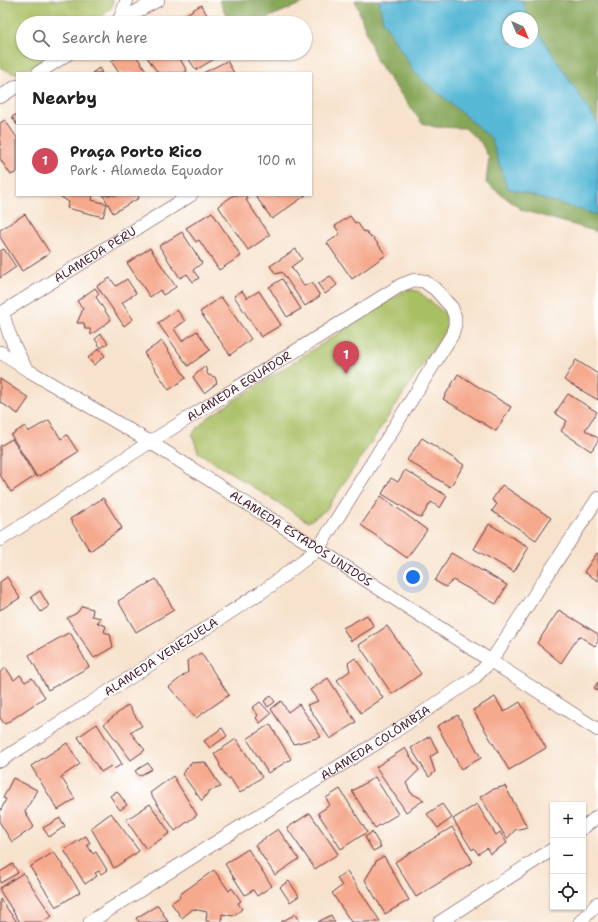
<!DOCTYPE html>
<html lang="en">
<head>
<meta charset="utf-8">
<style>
	body { margin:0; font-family:"Shantell Sans",sans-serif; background:#f2f2f2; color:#222 }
	.controls { position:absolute; right:12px; bottom:12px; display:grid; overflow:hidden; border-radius:0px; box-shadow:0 1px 3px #0004 }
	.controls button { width:36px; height:36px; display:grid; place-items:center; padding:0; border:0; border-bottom:1px solid #e0e0e0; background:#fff; color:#222; font:20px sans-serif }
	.compass { position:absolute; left:502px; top:12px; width:36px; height:36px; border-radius:50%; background:#fff; box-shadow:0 1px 3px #0004; rotate:136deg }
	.you { position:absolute; left:413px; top:577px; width:14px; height:14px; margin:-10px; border:3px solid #fff; border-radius:50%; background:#1a73e8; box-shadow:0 0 0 6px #1a73e833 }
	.badge { display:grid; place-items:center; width:26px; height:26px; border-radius:50%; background:#d1495b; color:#fff; font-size:13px; font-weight:700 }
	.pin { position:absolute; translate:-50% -33px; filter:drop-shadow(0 1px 2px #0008) }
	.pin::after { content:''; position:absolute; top:21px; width:14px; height:12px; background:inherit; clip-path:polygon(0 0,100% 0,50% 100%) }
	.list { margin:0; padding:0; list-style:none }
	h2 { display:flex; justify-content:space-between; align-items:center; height:52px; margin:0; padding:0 16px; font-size:17px }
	h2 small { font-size:13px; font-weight:400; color:#767676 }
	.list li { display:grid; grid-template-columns:26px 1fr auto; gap:12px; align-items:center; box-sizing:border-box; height:72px; padding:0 16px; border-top:1px solid #e0e0e0 }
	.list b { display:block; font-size:15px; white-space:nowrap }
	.list p { margin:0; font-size:13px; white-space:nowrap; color:#767676 }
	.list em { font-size:13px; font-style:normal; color:#767676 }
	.icon { flex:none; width:22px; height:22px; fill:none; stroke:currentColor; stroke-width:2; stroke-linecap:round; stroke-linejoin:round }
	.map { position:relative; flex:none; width:598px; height:922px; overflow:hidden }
	.search { position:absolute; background:#fff; box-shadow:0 1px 3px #0004; left:16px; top:16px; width:296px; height:44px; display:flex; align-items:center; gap:10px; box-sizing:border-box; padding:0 14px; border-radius:22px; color:#767676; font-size:15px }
	.panel { position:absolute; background:#fff; box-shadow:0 1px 3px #0004; left:16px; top:72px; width:296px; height:124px; border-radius:0px }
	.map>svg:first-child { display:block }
	.green { fill:#a9bf63; stroke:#7a6f47 }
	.forest { fill:#86a659; stroke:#686242; fill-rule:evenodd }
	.water { fill:#56b8d5; stroke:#506c80 }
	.building { fill:#f5a98d }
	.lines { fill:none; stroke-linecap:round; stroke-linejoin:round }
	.street-casing { stroke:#643c43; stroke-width:14 }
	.street { stroke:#fff; stroke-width:13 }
	.labels { text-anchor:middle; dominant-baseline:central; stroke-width:3.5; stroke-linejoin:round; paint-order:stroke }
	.street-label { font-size:12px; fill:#4a1f2b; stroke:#fff }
</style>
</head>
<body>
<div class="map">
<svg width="598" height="922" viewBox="0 0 598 922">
	<rect width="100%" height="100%" fill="#fff"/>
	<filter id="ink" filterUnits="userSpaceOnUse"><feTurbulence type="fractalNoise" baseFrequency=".025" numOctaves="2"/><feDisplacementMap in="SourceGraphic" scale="8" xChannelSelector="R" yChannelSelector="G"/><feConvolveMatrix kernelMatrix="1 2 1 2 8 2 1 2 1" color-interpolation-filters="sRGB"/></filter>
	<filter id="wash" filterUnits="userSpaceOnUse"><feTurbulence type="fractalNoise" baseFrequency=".012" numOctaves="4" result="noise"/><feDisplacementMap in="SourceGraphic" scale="16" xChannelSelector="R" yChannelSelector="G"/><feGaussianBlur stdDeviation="0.9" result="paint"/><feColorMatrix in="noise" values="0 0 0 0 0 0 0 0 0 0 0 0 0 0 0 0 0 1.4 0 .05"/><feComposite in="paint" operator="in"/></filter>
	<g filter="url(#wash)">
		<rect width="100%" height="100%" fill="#f7e3cd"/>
		<path class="green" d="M 0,0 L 113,0 L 112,7 L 96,23 L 23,23 L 23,53 L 56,53 L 36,65 L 14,74 L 0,67 Z
			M 407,289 L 418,291 L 447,315 L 446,330 L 326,510 L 308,522 L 198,452 L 192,434 L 207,418 Z"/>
		<path class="forest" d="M 219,0 L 310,0 L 255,23 L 230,23 Z
			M 355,0 L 598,0 L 598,232 L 522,210 L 486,183 L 489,158 L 481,143 L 465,128 L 435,127 L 422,123 L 377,62 ZM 508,18 L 532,18 L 532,42 L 508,42 Z"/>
		<path class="water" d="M 379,0 L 522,0 L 527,14 L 530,18 L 508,18 L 508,42 L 532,42 L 532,22 L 598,124 L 598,215 L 507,188 L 491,138 L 415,73 L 383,21 Z"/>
		<g id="blocks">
			<path class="building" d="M 201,5 L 212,23 L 172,23 Z
				M 123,53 L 134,53 L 148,73 L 119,73 L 111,61 Z
				M 144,53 L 170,53 L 175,58 L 179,57 L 187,71 L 184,73 L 158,73 Z
				M 185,53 L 224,53 L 196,70 Z
				M 227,61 L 234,73 L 203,73 Z
				M 99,68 L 102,73 L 92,73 Z
				M 17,114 L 17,125 L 12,117 Z
				M 5,120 L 17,138 L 17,172 L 11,175 L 0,159 L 0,123 Z
				M 58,195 L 93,195 L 92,200 L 107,204 L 103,217 L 67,208 L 69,202 Z
				M 103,195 L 138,195 L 139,198 L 113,213 Z
				M 234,195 L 245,195 L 248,199 L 246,200 L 270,235 L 248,250 L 218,206 Z
				M 255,195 L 306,195 L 272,219 Z
				M 212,212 L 241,256 L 219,270 L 199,240 L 196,242 L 186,228 Z
				M 25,214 L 50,253 L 22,271 L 0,237 L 0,230 Z
				M 350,216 L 355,223 L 357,222 L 364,232 L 366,231 L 371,238 L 372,236 L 386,255 L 352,279 L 327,243 L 340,234 L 335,226 Z
				M 182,232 L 202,263 L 193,270 L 199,278 L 193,282 L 187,274 L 180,278 L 159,246 Z
				M 150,248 L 176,287 L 163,295 L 160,290 L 150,297 L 127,263 Z
				M 4,249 L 16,267 L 0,278 L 0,251 Z
				M 296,249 L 302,259 L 291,267 L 304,286 L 312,283 L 320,296 L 305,306 L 282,272 L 276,274 L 270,266 Z
				M 330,276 L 337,285 L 325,294 L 318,284 Z
				M 110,278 L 116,286 L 127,279 L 136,293 L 122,303 L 133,319 L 124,326 L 97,286 Z
				M 282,279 L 301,309 L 287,317 L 269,287 Z
				M 95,288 L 99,294 L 96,297 L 111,320 L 91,335 L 90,329 L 85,329 L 84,323 L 77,323 L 83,309 L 77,301 Z
				M 242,291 L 247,298 L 259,291 L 281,325 L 261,337 L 234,296 Z
				M 221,297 L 251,339 L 230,355 L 200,312 Z
				M 177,310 L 185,321 L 174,329 L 182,341 L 197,331 L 210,350 L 188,366 L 158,323 Z
				M 101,334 L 108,343 L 101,348 L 95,339 Z
				M 162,341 L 186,378 L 169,390 L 144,353 Z
				M 99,348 L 105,356 L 94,365 L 88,358 Z
				M 576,360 L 598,374 L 598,400 L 564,380 Z
				M 205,366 L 208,375 L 215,377 L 217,383 L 204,393 L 193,377 Z
				M 458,374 L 511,407 L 496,431 L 443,399 Z
				M 0,379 L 29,398 L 18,414 L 0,402 Z
				M 568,394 L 597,412 L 585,430 L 598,438 L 598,441 L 591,451 L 561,431 L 567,421 L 555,413 Z
				M 49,420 L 61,439 L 67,435 L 78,452 L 37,477 L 11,435 L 25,426 L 28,432 Z
				M 422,438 L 464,465 L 450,487 L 407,460 Z
				M 12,439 L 35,476 L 11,492 L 0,475 L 0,446 Z
				M 405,470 L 447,496 L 440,508 L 431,502 L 421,518 L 382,494 L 391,478 L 398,482 Z
				M 502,485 L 551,518 L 536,540 L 492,511 L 497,504 L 492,500 Z
				M 381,496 L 427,530 L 407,558 L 361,525 Z
				M 103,498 L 122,528 L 90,551 L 70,519 Z
				M 489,524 L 529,547 L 514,572 L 474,549 Z
				M 451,553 L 507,585 L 496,604 L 453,580 L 446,587 L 435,581 Z
				M 597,553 L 598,554 L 598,581 L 584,572 Z
				M 7,577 L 20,598 L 0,610 L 0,582 Z
				M 156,579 L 174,610 L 136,632 L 118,601 Z
				M 40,591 L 49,606 L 41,612 L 31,597 Z
				M 82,606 L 93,609 L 92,616 L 101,618 L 97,623 L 106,626 L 104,632 L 110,634 L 113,647 L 94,658 L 67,618 L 77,613 Z
				M 559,610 L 598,634 L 598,641 L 595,646 L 579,636 L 561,663 L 537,643 Z
				M 367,615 L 374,627 L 351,641 L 343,628 Z
				M 387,626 L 421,674 L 392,694 L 359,645 Z
				M 70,632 L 89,667 L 48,690 L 29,655 Z
				M 201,653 L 229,695 L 196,718 L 169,687 L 188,672 L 187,661 Z
				M 355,658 L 383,698 L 361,713 L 337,680 L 350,671 L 348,663 Z
				M 6,668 L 14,680 L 20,675 L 25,682 L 32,678 L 45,697 L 5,724 L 0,718 L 0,672 Z
				M 328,678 L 356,722 L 330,739 L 307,705 L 318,701 L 310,690 Z
				M 598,682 L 598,691 L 594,688 Z
				M 271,696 L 275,702 L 268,707 L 264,701 Z
				M 495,697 L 504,712 L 520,702 L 546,748 L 509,770 L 473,710 Z
				M 281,701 L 288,712 L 299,704 L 321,737 L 294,744 L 271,709 Z
				M 260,702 L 271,714 L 260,723 L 256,718 L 258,715 L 252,708 Z
				M 128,705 L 142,726 L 130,732 L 145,750 L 131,760 L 104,724 Z
				M 458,715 L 481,758 L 461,769 L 437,726 Z
				M 97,724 L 122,764 L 114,769 L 111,766 L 101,772 L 78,737 Z
				M 270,724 L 291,759 L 268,773 L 247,739 Z
				M 222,728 L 227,736 L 210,748 L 204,741 Z
				M 430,736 L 438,752 L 430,757 L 435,772 L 429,777 L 411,748 Z
				M 236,739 L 262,777 L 240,793 L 230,778 L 228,779 L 219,765 L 220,764 L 214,754 Z
				M 67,743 L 80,764 L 61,777 L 75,799 L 58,810 L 31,766 Z
				M 405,748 L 419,770 L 406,783 L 411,793 L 424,800 L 406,812 L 376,767 Z
				M 205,762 L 221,787 L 209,791 L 202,801 L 182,774 L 191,763 Z
				M 148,763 L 152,769 L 139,776 L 135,771 Z
				M 173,776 L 197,815 L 175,831 L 150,793 Z
				M 375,777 L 398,814 L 375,828 L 352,791 Z
				M 13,778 L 37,790 L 25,812 L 34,827 L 12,842 L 0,823 L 0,812 L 6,799 L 3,798 Z
				M 505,786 L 527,827 L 515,830 L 507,839 L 480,797 L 491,790 Z
				M 340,789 L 367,832 L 341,849 L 318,813 L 330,805 L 326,798 Z
				M 117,791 L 127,805 L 120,810 L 110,796 Z
				M 150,804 L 170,833 L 146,849 L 126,820 Z
				M 442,804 L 452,818 L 438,828 L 427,814 Z
				M 477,804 L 496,835 L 500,832 L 507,843 L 490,854 L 487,848 L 478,854 L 474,848 L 472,850 L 453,819 Z
				M 111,813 L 139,851 L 114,868 L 91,828 Z
				M 310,813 L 338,854 L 315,869 L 287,828 Z
				M 60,818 L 65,826 L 49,837 L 43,828 Z
				M 452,827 L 473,862 L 416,897 L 395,862 Z
				M 278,829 L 299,859 L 275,875 L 255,845 Z
				M 372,832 L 381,847 L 373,851 L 365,837 Z
				M 86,836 L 90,843 L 87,845 L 93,854 L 96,852 L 107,870 L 101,874 L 99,871 L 95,873 L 97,876 L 85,884 L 64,850 Z
				M 248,849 L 272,886 L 257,896 L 253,890 L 245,895 L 225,864 Z
				M 54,852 L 80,892 L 56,907 L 30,867 Z
				M 384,856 L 409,900 L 385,914 L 365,880 L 377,860 Z
				M 13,864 L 18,873 L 0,883 L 0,872 Z
				M 214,870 L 229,891 L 232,888 L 241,901 L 238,903 L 242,909 L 233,916 L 222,914 L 221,922 L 206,921 L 207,912 L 193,909 L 182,918 L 171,903 L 180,897 L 179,895 Z
				M 347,871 L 380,921 L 378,922 L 351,922 L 332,893 L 342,886 L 337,878 Z
				M 23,873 L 52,916 L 42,922 L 20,922 L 0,891 L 0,888 Z
				M 289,881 L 299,896 L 290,902 L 280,887 Z
				M 0,899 L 17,922 L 0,922 Z
				M 158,905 L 168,922 L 139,922 L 136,918 Z
				M 296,914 L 300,922 L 281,922 Z
				M 331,915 L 335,922 L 318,922 Z"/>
		</g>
	</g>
	<g filter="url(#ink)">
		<use href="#blocks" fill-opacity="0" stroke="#643c43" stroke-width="1"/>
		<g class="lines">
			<g class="street-casing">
				<g id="street">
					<path d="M 119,21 L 127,0"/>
					<path d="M 115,23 L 158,0"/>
					<path d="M 38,73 L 69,53"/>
					<path d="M 0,97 L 17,86"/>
					<path d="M 3,312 C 7,333 16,350 26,369"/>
					<path id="s1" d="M 0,314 L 191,195"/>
					<path id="s2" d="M 0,352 L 26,369 L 150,442 L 318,549 L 491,661 L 598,730"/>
					<path id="s3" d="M 0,540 L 150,442 L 401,285 L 414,280 L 424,281 L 435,289 L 452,308 L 455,317 L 455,325 L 452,335 L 318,549 L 269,587 L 114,688 L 0,761"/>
					<path d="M 583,828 L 598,816"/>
					<path id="s4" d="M 90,922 L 240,827 L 385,738 L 473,679 L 491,661 L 598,498"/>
					<path d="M 440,922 L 553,849"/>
					<path d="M 580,922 L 598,903"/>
				</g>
			</g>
			<use href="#street" class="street"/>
		</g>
	</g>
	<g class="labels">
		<g class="street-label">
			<text stroke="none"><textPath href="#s1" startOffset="112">ALAMEDA PERU</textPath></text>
			<text stroke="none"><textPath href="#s3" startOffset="284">ALAMEDA EQUADOR</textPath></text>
			<text stroke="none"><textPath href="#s2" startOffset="354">ALAMEDA ESTADOS UNIDOS</textPath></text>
			<text transform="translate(161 657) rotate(-33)">ALAMEDA VENEZUELA</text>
			<text stroke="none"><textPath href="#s4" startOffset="337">ALAMEDA COLÔMBIA</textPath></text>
		</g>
	</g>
</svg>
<div class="controls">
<button>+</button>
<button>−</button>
<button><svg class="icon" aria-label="locate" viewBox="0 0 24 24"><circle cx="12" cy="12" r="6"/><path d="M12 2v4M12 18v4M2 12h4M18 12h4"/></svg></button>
</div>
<svg class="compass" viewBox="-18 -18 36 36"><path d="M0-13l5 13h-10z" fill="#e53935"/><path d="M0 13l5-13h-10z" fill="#767676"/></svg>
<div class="you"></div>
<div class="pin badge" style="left:346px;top:374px">1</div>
<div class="search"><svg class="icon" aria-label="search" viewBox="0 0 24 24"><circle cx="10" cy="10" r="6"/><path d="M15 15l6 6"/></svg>Search here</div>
<section class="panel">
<h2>Nearby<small></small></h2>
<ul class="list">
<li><span class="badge">1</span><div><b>Praça Porto Rico</b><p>Park · Alameda Equador</p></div><em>100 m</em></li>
</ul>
</section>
</div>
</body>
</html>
